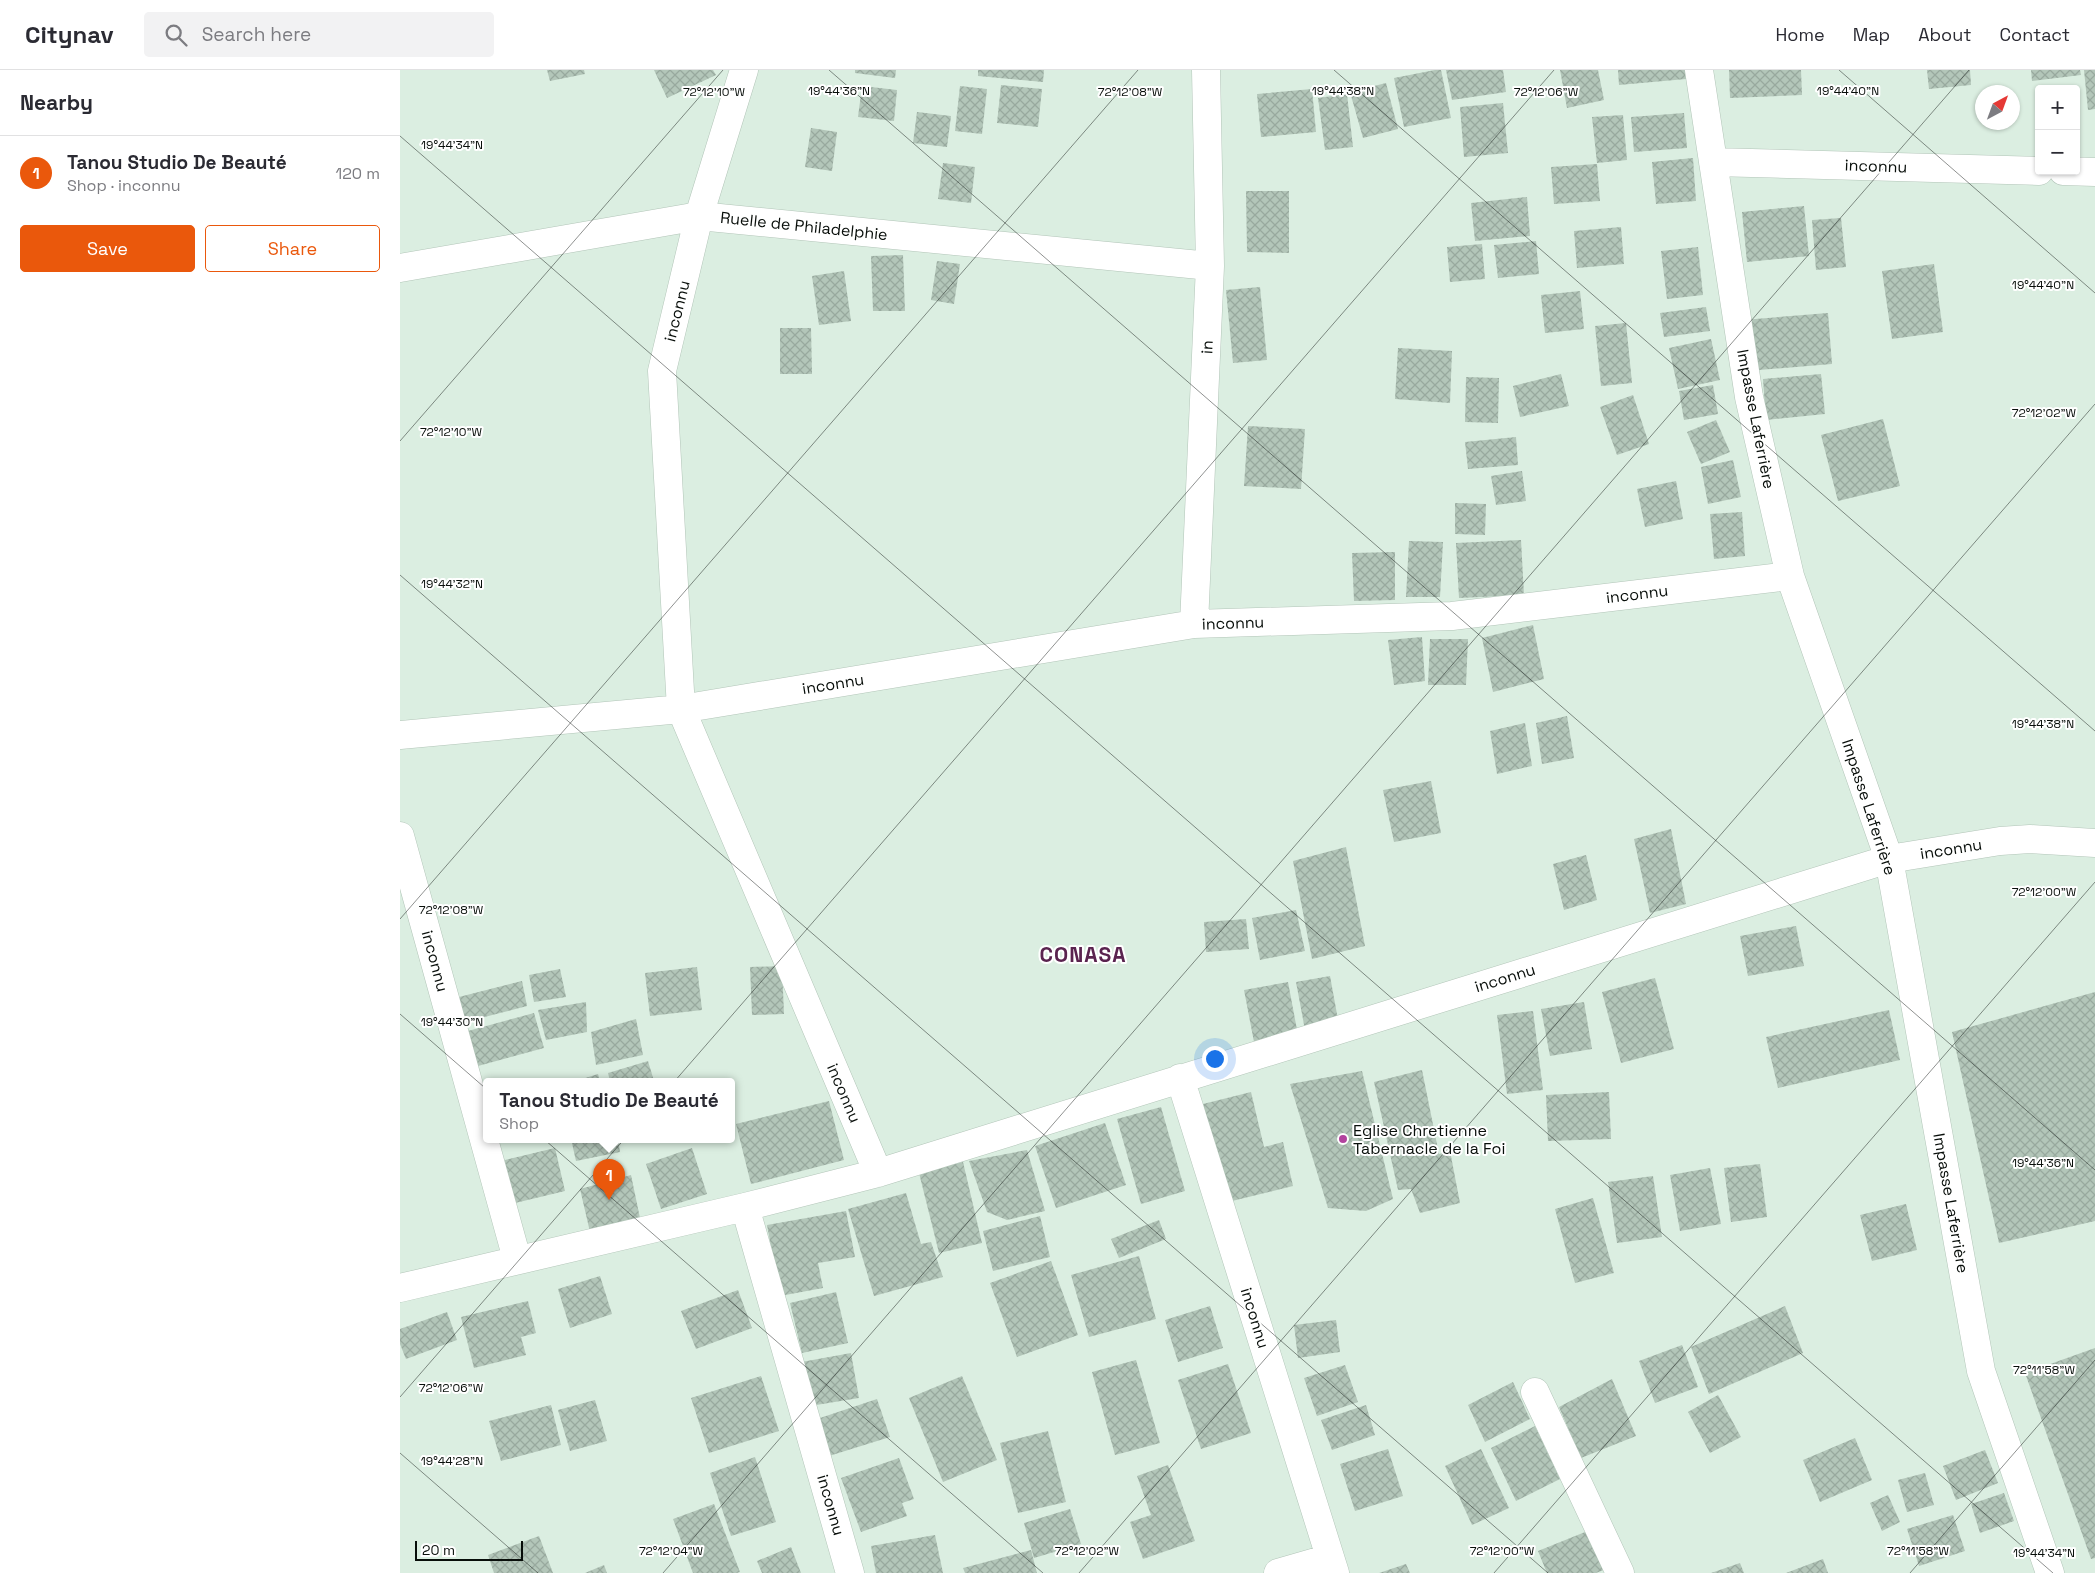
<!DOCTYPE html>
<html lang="en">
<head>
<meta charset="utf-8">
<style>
	body { margin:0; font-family:"Space Grotesk",sans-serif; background:#f2f2f3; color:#2b2b33 }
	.controls { position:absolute; right:15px; top:15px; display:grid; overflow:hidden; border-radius:5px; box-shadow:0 1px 4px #0004 }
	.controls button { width:45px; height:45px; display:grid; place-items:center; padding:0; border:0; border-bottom:1px solid #e1e1e2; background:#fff; color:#2b2b33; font:25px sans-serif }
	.compass { position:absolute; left:1575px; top:15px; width:45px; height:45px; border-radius:50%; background:#fff; box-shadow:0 1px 4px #0004; rotate:41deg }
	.scale { position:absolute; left:15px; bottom:12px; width:108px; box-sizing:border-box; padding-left:5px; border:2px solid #080e0a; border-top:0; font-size:14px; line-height:18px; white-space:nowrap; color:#080e0a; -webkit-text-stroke:4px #fff; paint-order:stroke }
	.you { position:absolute; left:814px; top:988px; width:18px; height:18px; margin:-12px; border:4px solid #fff; border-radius:50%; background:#1a73e8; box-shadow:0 0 0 8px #1a73e833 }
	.badge { display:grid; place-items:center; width:32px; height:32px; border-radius:50%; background:#ea580c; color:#fff; font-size:16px; font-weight:700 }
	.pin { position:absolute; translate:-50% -41px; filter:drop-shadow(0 1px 2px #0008) }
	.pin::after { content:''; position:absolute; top:26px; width:18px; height:15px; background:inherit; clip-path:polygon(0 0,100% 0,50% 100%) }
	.popup { position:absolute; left:83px; top:1008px; width:252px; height:65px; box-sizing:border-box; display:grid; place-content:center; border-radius:5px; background:#fff; filter:drop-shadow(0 1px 4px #0005); font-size:16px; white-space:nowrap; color:#7c7c81 }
	.popup b { font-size:19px; color:#2b2b33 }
	.popup::after { content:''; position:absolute; left:50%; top:100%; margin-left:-10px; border:10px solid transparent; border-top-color:#fff }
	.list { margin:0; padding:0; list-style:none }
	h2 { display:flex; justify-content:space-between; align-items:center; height:65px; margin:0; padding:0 20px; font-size:21px }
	h2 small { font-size:16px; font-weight:400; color:#7c7c81 }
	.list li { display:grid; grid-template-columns:32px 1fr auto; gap:15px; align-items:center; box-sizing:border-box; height:75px; padding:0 20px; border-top:1px solid #e1e1e2 }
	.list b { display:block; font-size:19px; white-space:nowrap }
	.list p { margin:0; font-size:16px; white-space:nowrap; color:#7c7c81 }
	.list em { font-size:16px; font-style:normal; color:#7c7c81 }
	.actions { display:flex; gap:10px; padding:15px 20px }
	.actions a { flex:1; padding:11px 0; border:1px solid #ea580c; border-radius:5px; text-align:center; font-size:18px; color:#ea580c }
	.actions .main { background:#ea580c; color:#fff }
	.icon { flex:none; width:28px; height:28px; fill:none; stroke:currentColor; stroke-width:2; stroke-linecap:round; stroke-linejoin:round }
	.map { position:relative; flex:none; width:1695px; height:1503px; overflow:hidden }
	header { display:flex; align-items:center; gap:30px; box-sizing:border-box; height:70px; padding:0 25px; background:#fff; border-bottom:1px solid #e1e1e2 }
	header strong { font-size:24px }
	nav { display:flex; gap:28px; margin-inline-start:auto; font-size:18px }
	.search { width:350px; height:45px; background:#f2f2f3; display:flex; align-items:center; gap:12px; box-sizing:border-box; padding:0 18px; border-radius:5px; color:#7c7c81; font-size:19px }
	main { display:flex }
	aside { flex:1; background:#fff }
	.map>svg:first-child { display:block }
	.building { fill:url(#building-cross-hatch) }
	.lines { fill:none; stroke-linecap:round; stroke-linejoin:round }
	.street-casing { stroke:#b2c5b8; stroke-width:29 }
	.street { stroke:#fff; stroke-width:28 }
	.ticks { fill:none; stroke:#080e0a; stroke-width:1; stroke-opacity:0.45 }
	.poi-dot { fill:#b2429e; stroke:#fff; stroke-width:2 }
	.labels { text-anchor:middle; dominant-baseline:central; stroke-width:4; stroke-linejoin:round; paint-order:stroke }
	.street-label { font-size:16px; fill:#080e0a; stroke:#fff }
	.poi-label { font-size:16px; fill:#080e0a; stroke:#fff; text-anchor:start }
	.district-label { font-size:21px; font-weight:bold; letter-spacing:1px; fill:#5a234f; stroke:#fff }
	.ticks-label { font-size:12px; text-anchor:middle; fill:#080e0a; stroke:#fff; stroke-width:4; stroke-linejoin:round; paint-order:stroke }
</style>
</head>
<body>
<header>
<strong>Citynav</strong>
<div class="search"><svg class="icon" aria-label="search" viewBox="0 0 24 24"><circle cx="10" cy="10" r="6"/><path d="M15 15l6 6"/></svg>Search here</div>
<nav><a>Home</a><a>Map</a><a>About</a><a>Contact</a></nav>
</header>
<main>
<aside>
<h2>Nearby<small></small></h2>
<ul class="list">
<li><span class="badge">1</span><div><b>Tanou Studio De Beauté</b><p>Shop · inconnu</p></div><em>120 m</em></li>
</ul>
<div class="actions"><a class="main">Save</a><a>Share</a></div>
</aside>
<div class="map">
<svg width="1695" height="1503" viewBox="0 0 1695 1503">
	<defs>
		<pattern id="building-cross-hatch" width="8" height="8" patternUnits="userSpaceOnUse" patternTransform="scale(1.25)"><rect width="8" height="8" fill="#b3c6b9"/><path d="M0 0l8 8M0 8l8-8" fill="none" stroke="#98a99e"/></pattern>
	</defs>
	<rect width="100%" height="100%" fill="#dbeee1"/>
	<path class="building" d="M 147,0 L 184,0 L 185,4 L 150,11 Z
		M 254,0 L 313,0 L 316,5 L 267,28 Z
		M 455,0 L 496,0 L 495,8 L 455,3 Z
		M 578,0 L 644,0 L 643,12 L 578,6 Z
		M 1035,0 L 1041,0 L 1051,48 L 1004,57 L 994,8 Z
		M 1046,0 L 1103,0 L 1106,22 L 1052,30 Z
		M 1160,0 L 1198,0 L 1204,30 L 1167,38 Z
		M 1218,0 L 1285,0 L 1286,9 L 1219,15 Z
		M 1329,0 L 1401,0 L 1402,25 L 1330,28 Z
		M 1527,0 L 1570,0 L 1571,15 L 1529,19 Z
		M 1631,0 L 1680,0 L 1681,5 L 1632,11 Z
		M 1684,0 L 1695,0 L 1695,39 L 1688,40 Z
		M 986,13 L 998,59 L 963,68 L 950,22 Z
		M 601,15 L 642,19 L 638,57 L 597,53 Z
		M 462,16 L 497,20 L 494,51 L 458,47 Z
		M 560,16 L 587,19 L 582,64 L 555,61 Z
		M 912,19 L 916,62 L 861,67 L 857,24 Z
		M 947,24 L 953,77 L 925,80 L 918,28 Z
		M 1103,33 L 1108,83 L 1064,87 L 1060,37 Z
		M 517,42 L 551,46 L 547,77 L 513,73 Z
		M 1284,43 L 1287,78 L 1234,82 L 1231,47 Z
		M 1223,45 L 1227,90 L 1197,93 L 1192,47 Z
		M 411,58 L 437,62 L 432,101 L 405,97 Z
		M 1293,88 L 1296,131 L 1256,134 L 1252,92 Z
		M 543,93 L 575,97 L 571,133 L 538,129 Z
		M 1197,94 L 1200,131 L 1154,134 L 1151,97 Z
		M 846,121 L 889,121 L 889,183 L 847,182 Z
		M 1127,127 L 1130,166 L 1075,171 L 1071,133 Z
		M 1404,136 L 1409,186 L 1347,192 L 1342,142 Z
		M 1441,148 L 1446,197 L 1416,200 L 1412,150 Z
		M 1221,157 L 1224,194 L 1177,198 L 1174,161 Z
		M 1136,171 L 1139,204 L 1098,208 L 1094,175 Z
		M 1082,174 L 1085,209 L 1050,212 L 1047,177 Z
		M 1298,177 L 1303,225 L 1267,229 L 1261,181 Z
		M 503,185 L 505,241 L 473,241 L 471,186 Z
		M 537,191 L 560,194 L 554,234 L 531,230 Z
		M 1534,194 L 1543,262 L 1492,269 L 1482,201 Z
		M 444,201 L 451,251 L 419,255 L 412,206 Z
		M 860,217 L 867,290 L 833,293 L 826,220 Z
		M 1180,221 L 1184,259 L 1145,263 L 1141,225 Z
		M 1306,237 L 1310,261 L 1264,267 L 1260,243 Z
		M 1428,243 L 1432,294 L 1347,301 L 1343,250 Z
		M 1226,253 L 1232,313 L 1201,316 L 1195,256 Z
		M 380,258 L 411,258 L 412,304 L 380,304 Z
		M 1311,269 L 1320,310 L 1278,319 L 1269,278 Z
		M 998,278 L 1052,281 L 1050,333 L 995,329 Z
		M 1161,304 L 1169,336 L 1120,347 L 1113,316 Z
		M 1421,304 L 1425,344 L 1366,350 L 1363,309 Z
		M 1066,307 L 1099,308 L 1098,353 L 1065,352 Z
		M 1313,315 L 1318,344 L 1284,350 L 1279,321 Z
		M 1233,325 L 1249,374 L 1217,385 L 1200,337 Z
		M 1483,349 L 1500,416 L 1438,431 L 1421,365 Z
		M 1316,350 L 1330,382 L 1301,394 L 1287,362 Z
		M 848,356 L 905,359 L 901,419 L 844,416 Z
		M 1116,367 L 1118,395 L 1068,399 L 1065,372 Z
		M 1333,390 L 1341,427 L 1308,434 L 1301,397 Z
		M 1122,401 L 1126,431 L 1096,435 L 1091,406 Z
		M 1276,411 L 1283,449 L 1245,457 L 1237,419 Z
		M 1055,433 L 1086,434 L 1085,465 L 1055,464 Z
		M 1342,442 L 1345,486 L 1314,489 L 1310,444 Z
		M 1121,470 L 1124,525 L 1059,528 L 1056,473 Z
		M 1009,471 L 1043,472 L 1040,527 L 1006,527 Z
		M 995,482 L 995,530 L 954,531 L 952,483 Z
		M 1133,555 L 1144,609 L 1093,622 L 1082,568 Z
		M 1022,567 L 1025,611 L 994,615 L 988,570 Z
		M 1030,569 L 1068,569 L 1066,615 L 1028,615 Z
		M 1167,646 L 1174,688 L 1142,694 L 1136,653 Z
		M 1125,653 L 1132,696 L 1097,704 L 1090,661 Z
		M 1031,711 L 1041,763 L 994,772 L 983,720 Z
		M 1271,759 L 1286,834 L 1250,843 L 1234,769 Z
		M 946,777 L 965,876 L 912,889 L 893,791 Z
		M 1186,785 L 1197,830 L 1164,840 L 1153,794 Z
		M 896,840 L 905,881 L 860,890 L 852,848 Z
		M 846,849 L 849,879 L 806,882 L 804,852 Z
		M 1396,856 L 1404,896 L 1348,906 L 1340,866 Z
		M 382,896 L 384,944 L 352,945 L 350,897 Z
		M 297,897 L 302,940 L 250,946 L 245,903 Z
		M 160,899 L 166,927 L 134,932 L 129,905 Z
		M 930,906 L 939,955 L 905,960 L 896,912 Z
		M 1255,908 L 1274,979 L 1221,993 L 1202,922 Z
		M 122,911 L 127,936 L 65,952 L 59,927 Z
		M 888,912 L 898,965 L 854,972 L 844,920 Z
		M 1695,922 L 1695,1151 L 1599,1173 L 1552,962 Z
		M 186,932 L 187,962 L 146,970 L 138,940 Z
		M 1184,932 L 1192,979 L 1150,986 L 1141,939 Z
		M 1489,940 L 1500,990 L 1378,1018 L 1366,967 Z
		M 1133,941 L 1143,1020 L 1107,1024 L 1097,945 Z
		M 134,943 L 144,978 L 78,996 L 68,961 Z
		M 236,949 L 243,985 L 196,995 L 191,962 Z
		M 248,991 L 254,1011 L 210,1011 L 208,1003 Z
		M 1022,1000 L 1039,1084 L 1050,1081 L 1060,1133 L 1020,1143 L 1011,1119 L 998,1120 L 974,1012 Z
		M 962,1001 L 993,1129 L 966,1141 L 928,1138 L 890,1014 Z
		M 198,1004 L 200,1011 L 176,1011 Z
		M 851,1022 L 864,1077 L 883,1072 L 893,1116 L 828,1132 L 803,1034 Z
		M 1209,1022 L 1211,1069 L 1148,1071 L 1146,1025 Z
		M 429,1031 L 444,1090 L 351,1114 L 336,1054 Z
		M 761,1037 L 785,1121 L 741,1134 L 717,1049 Z
		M 705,1053 L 726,1115 L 656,1138 L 635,1076 Z
		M 171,1069 L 218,1069 L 220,1082 L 176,1091 Z
		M 155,1078 L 165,1121 L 111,1134 L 101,1091 Z
		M 292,1078 L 307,1124 L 261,1139 L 246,1094 Z
		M 627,1080 L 645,1141 L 607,1150 L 587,1142 L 569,1091 Z
		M 563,1092 L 582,1173 L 539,1183 L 519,1103 Z
		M 1360,1094 L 1367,1147 L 1331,1152 L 1324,1098 Z
		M 1310,1098 L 1321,1154 L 1280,1161 L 1270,1105 Z
		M 231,1105 L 240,1148 L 190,1162 L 180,1119 Z
		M 1253,1106 L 1262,1167 L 1217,1173 L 1208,1112 Z
		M 506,1123 L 521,1174 L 531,1172 L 543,1207 L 474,1226 L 448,1139 Z
		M 1193,1128 L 1214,1203 L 1175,1213 L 1155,1139 Z
		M 1506,1134 L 1517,1180 L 1472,1191 L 1460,1145 Z
		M 446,1141 L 455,1187 L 418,1193 L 423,1218 L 380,1226 L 367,1155 Z
		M 640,1146 L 650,1187 L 593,1201 L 583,1161 Z
		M 759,1150 L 766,1169 L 719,1188 L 711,1169 Z
		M 739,1186 L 756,1249 L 689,1267 L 671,1205 Z
		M 651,1191 L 678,1265 L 617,1287 L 590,1213 Z
		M 200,1206 L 212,1244 L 170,1258 L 158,1219 Z
		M 338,1220 L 352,1258 L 296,1279 L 281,1241 Z
		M 436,1222 L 448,1273 L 402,1283 L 390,1233 Z
		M 128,1231 L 136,1263 L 121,1267 L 126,1285 L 74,1298 L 61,1247 Z
		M 810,1236 L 823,1278 L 778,1292 L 765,1250 Z
		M 1385,1236 L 1403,1283 L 1309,1324 L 1291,1277 Z
		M 47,1242 L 57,1270 L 6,1289 L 0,1274 L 0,1259 Z
		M 936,1250 L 940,1282 L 898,1288 L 894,1255 Z
		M 1282,1275 L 1298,1317 L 1255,1333 L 1239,1291 Z
		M 1695,1278 L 1695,1488 L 1691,1489 L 1625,1303 Z
		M 451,1283 L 459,1328 L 404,1337 L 396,1293 Z
		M 736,1290 L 760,1373 L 715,1385 L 692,1302 Z
		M 828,1294 L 851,1363 L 801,1379 L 778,1310 Z
		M 945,1295 L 958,1332 L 917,1346 L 904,1308 Z
		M 361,1306 L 379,1361 L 309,1383 L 291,1328 Z
		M 562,1306 L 597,1390 L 543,1412 L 509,1328 Z
		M 1212,1309 L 1236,1366 L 1181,1388 L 1159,1337 Z
		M 1113,1312 L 1130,1349 L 1085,1372 L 1068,1335 Z
		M 1318,1325 L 1341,1367 L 1310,1383 L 1288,1342 Z
		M 477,1329 L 490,1367 L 429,1386 L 417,1349 Z
		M 195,1330 L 207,1371 L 170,1381 L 158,1340 Z
		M 151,1335 L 161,1375 L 101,1391 L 89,1351 Z
		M 966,1335 L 975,1365 L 932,1380 L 921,1350 Z
		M 1135,1356 L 1160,1409 L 1116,1431 L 1091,1378 Z
		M 648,1361 L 666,1432 L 618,1443 L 600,1373 Z
		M 1455,1368 L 1472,1410 L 1420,1432 L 1403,1390 Z
		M 988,1379 L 1003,1426 L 955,1441 L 940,1394 Z
		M 1081,1379 L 1109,1438 L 1072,1455 L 1045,1396 Z
		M 1585,1380 L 1598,1413 L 1556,1430 L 1543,1396 Z
		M 355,1387 L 376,1452 L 331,1466 L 310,1403 Z
		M 499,1388 L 514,1429 L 502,1433 L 507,1446 L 461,1462 L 441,1408 Z
		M 768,1395 L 795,1471 L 743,1489 L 730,1452 L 751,1445 L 737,1406 Z
		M 1525,1403 L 1534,1435 L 1507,1442 L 1498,1410 Z
		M 1604,1423 L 1614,1451 L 1580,1463 L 1571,1434 Z
		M 1488,1425 L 1500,1452 L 1482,1461 L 1470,1433 Z
		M 314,1434 L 340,1502 L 337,1503 L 293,1503 L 273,1449 Z
		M 670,1439 L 681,1474 L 634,1488 L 624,1453 Z
		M 1553,1445 L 1565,1481 L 1519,1496 L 1507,1459 Z
		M 1190,1460 L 1206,1499 L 1196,1503 L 1147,1503 L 1138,1481 Z
		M 535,1465 L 543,1503 L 476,1503 L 471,1476 Z
		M 139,1466 L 153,1503 L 94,1503 L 88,1485 Z
		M 391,1477 L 401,1503 L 362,1503 L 357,1491 Z
		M 631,1480 L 637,1503 L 565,1503 L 563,1498 Z
		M 1423,1489 L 1428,1503 L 1386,1503 Z
		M 1340,1493 L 1344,1503 L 1311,1503 Z
		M 1006,1494 L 1010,1503 L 979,1503 Z
		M 204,1495 L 207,1503 L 185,1503 Z"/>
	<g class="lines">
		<g class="street-casing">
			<path id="street" d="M 344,0 L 299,146 L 262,301 L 281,639 L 478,1103
				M 1299,0 L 1349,327 L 1390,506 L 1489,789 L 1581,1301 L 1650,1503
				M 1313,92 L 1639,101
				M 1663,101 L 1695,102
				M 0,198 L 299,146 L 810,196
				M 794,554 L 810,196 L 806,0
				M 0,665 L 281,639 L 794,554 L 1052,546 L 1390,506
				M 0,766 L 117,1189
				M 780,1008 L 935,1503
				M 345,1137 L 450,1503
				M 0,1218 L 345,1137 L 478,1103 L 1489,789 L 1600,771 L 1630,769 L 1695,773
				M 1135,1322 L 1220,1503
				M 878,1503 L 930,1488"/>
		</g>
		<use href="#street" class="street"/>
	</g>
	<path class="ticks" d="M 429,0 L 1695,1100M 934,0 L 1695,661M 1439,0 L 1695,223M 0,66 L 1653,1503M 0,371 L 323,0M 0,505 L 1148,1503M 0,849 L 738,0M 0,944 L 643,1503M 0,1327 L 1154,0M 0,1383 L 138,1503M 263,1503 L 1569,0M 679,1503 L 1695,334M 1094,1503 L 1695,812M 1510,1503 L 1695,1290"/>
	<circle class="poi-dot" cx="943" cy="1069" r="5"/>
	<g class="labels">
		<g class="street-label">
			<text transform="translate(1476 96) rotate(2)">inconnu</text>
			<text transform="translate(404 156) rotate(6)">Ruelle de Philadelphie</text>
			<text transform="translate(277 241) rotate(-76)">inconnu</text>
			<text transform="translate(807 277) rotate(-87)">in</text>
			<text transform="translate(1356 349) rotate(79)">Impasse Laferrière</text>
			<text transform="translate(1237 524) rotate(-7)">inconnu</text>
			<text transform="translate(833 553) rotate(-2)">inconnu</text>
			<text transform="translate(433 614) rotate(-9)">inconnu</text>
			<text transform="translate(1469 737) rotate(72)">Impasse Laferrière</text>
			<text transform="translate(1551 779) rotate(-9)">inconnu</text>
			<text transform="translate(35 891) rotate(75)">inconnu</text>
			<text transform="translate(1105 908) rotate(-17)">inconnu</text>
			<text transform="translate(444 1023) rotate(67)">inconnu</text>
			<text transform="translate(1551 1133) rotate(80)">Impasse Laferrière</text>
			<text transform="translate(855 1248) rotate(73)">inconnu</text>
			<text transform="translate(431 1435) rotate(74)">inconnu</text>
		</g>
		<g class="poi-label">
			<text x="953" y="1060">Eglise Chretienne<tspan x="953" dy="18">Tabernacle de la Foi</tspan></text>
		</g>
		<g class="district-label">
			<text x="683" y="884">CONASA</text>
		</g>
	</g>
	<g class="ticks-label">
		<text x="1448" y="25">19°44'40"N</text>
		<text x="439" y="25">19°44'36"N</text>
		<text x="943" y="25">19°44'38"N</text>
		<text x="314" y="26">72°12'10"W</text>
		<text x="730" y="26">72°12'08"W</text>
		<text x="1146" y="26">72°12'06"W</text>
		<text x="52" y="79">19°44'34"N</text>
		<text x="1643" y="219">19°44'40"N</text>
		<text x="1644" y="347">72°12'02"W</text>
		<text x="51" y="366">72°12'10"W</text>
		<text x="52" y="518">19°44'32"N</text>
		<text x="1643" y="658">19°44'38"N</text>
		<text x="1644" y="826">72°12'00"W</text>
		<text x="51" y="844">72°12'08"W</text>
		<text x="52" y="956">19°44'30"N</text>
		<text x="1643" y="1097">19°44'36"N</text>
		<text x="1644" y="1304">72°11'58"W</text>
		<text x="51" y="1322">72°12'06"W</text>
		<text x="52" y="1395">19°44'28"N</text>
		<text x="271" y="1485">72°12'04"W</text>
		<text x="687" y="1485">72°12'02"W</text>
		<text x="1102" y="1485">72°12'00"W</text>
		<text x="1518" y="1485">72°11'58"W</text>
		<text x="1644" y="1487">19°44'34"N</text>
	</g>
</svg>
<div class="controls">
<button>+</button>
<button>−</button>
</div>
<svg class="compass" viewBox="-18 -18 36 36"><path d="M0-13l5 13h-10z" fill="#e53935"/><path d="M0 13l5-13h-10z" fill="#7c7c81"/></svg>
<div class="scale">20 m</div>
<div class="you"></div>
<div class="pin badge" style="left:209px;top:1130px">1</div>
<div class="popup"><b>Tanou Studio De Beauté</b>Shop</div>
</div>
</main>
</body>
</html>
